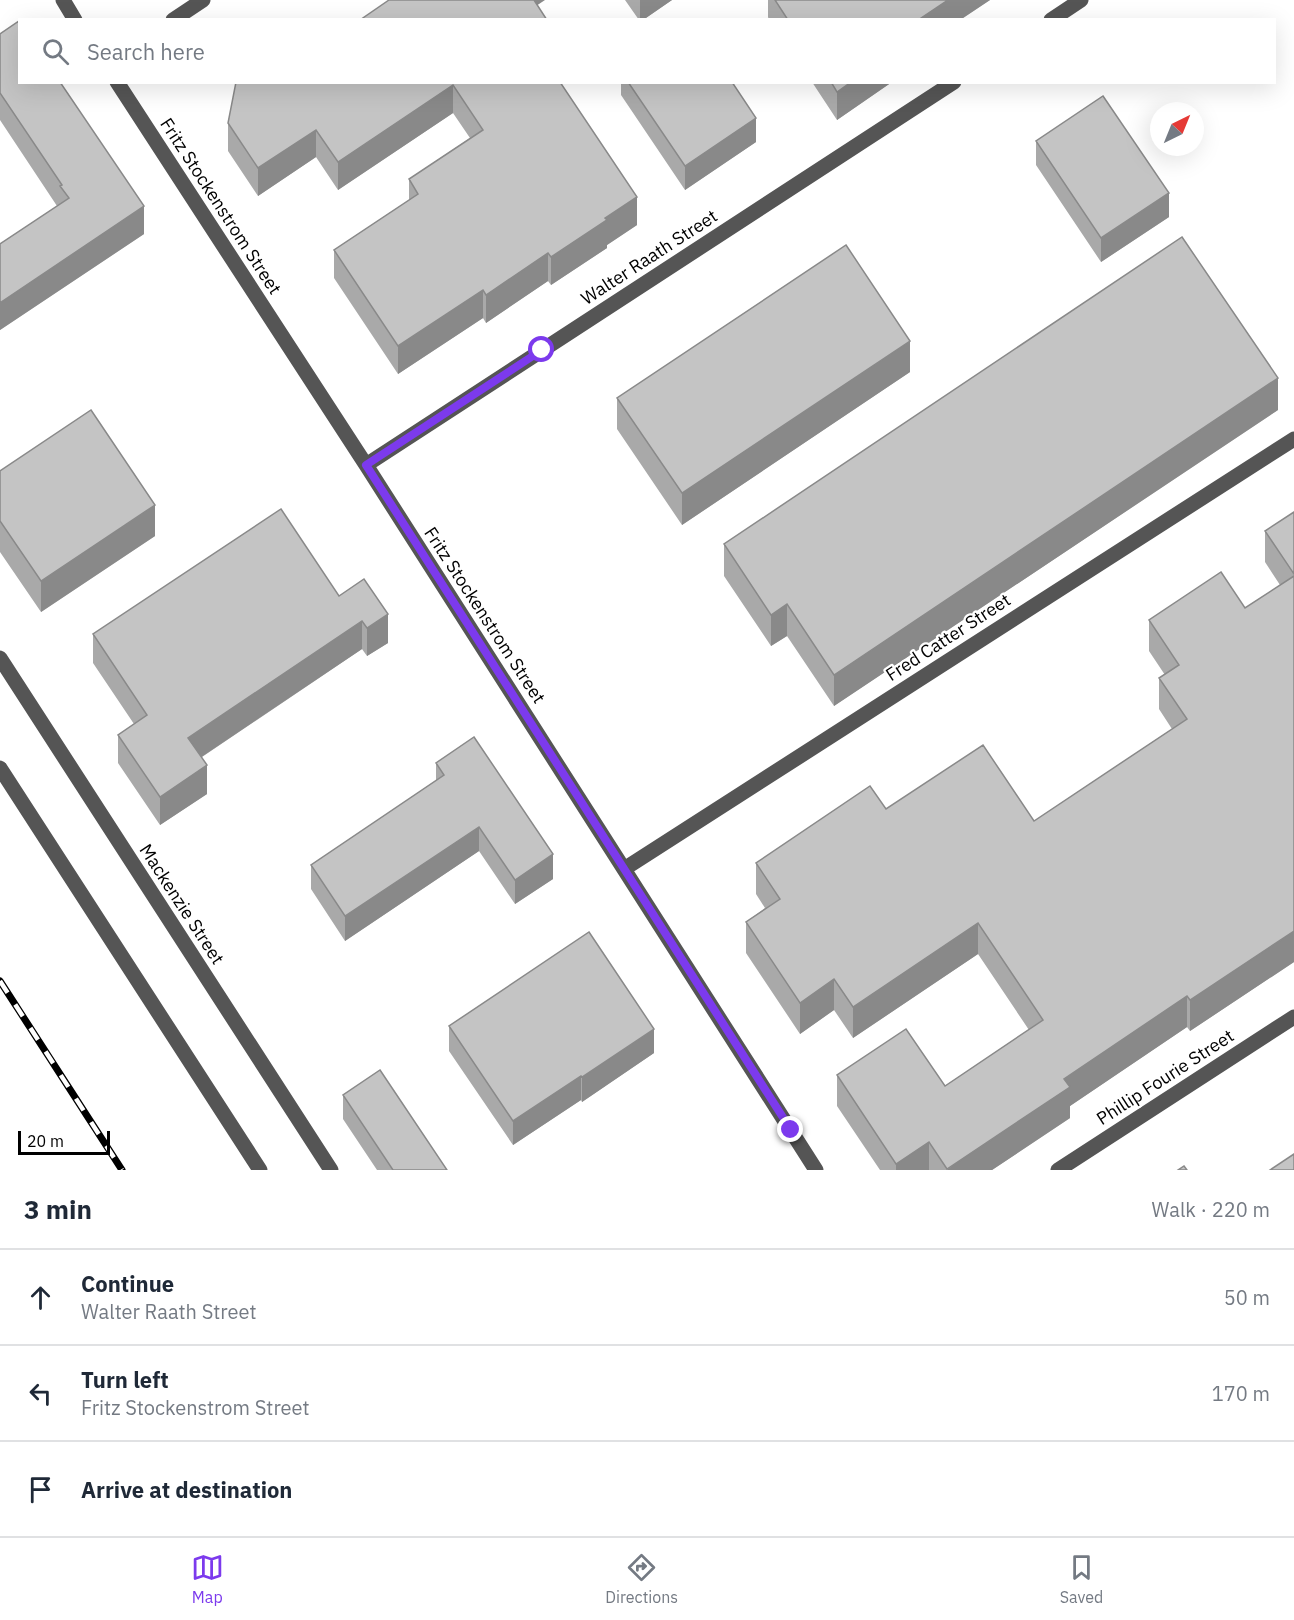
<!DOCTYPE html>
<html lang="en">
<head>
<meta charset="utf-8">
<style>
	body { margin:0; font-family:"IBM Plex Sans",sans-serif; background:#f6f6f7; color:#1f2937 }
	.compass { position:absolute; left:1150px; top:102px; width:54px; height:54px; border-radius:50%; background:#fff; box-shadow:0 6px 24px #0002; rotate:43deg }
	.scale { position:absolute; left:18px; bottom:15px; width:92px; box-sizing:border-box; padding-left:6px; border:3px solid #000; border-top:0; font-size:16px; line-height:21px; white-space:nowrap; color:#000; -webkit-text-stroke:4px #fff; paint-order:stroke }
	.stop { position:absolute; width:18px; height:18px; margin:-14px; border:4px solid #7c3aed; border-radius:50%; background:#fff }
	.stop.end { background:#7c3aed; border-color:#fff; box-shadow:0 2px 6px #0008 }
	.list { margin:0; padding:0; list-style:none }
	h2 { display:flex; justify-content:space-between; align-items:center; height:78px; margin:0; padding:0 24px; font-size:26px }
	h2 small { font-size:20px; font-weight:400; color:#747a83 }
	.list li { display:grid; grid-template-columns:39px 1fr auto; gap:18px; align-items:center; box-sizing:border-box; height:96px; padding:0 24px; border-top:2px solid #e0e1e3 }
	.list b { display:block; font-size:22px; white-space:nowrap }
	.list p { margin:0; font-size:20px; white-space:nowrap; color:#747a83 }
	.list em { font-size:20px; font-style:normal; color:#747a83 }
	.icon { flex:none; width:33px; height:33px; fill:none; stroke:currentColor; stroke-width:2; stroke-linecap:round; stroke-linejoin:round }
	.map { position:relative; flex:none; width:1294px; height:1170px; overflow:hidden }
	.search { position:absolute; background:#fff; box-shadow:0 6px 24px #0002; left:18px; right:18px; top:18px; height:66px; display:flex; align-items:center; gap:15px; box-sizing:border-box; padding:0 21px; border-radius:0px; color:#747a83; font-size:22px }
	.sheet { height:366px; background:#fff }
	nav { display:flex; justify-content:space-around; align-items:center; box-sizing:border-box; height:84px; border-top:2px solid #e0e1e3; background:#fff; font-size:16px; color:#747a83 }
	nav a { display:grid; justify-items:center; gap:3px }
	nav .on { color:#7c3aed }
	.map>svg:first-child { display:block }
	.lines { fill:none; stroke-linecap:round; stroke-linejoin:round }
	.minor { stroke:#555; stroke-width:15 }
	.rail-casing { stroke:#000; stroke-width:7 }
	.rail { stroke:#fff; stroke-width:4.5; stroke-dasharray:14; stroke-linecap:butt }
	.wall { fill:#a9a9a9 }
	.shaded-wall { fill:#898989 }
	.building { fill:#c4c4c4; stroke:#898989; stroke-width:1.5 }
	.route { stroke:#7c3aed; stroke-width:8 }
	.labels { text-anchor:middle; dominant-baseline:central; stroke-width:4.5; stroke-linejoin:round; paint-order:stroke }
	.street-label { font-size:18px; fill:#000; stroke:#fff }
</style>
</head>
<body>
<div class="map">
<svg width="1294" height="1170" viewBox="0 0 1294 1170">
	<rect width="100%" height="100%" fill="#fff"/>
	<g class="lines">
		<path class="minor" d="M 63,0 L 75,20
			M 173,20 L 203,0
			M 1051,20 L 1081,0
			M 117,82 L 366,465 L 816,1170
			M 366,465 L 954,82
			M 0,658 L 331,1170
			M 0,768 L 260,1170
			M 624,869 L 1294,439
			M 1058,1170 L 1294,1017"/>
		<g class="rail-casing">
			<path id="rail" d="M 0,981 L 122,1170"/>
		</g>
		<use href="#rail" class="rail"/>
	</g>
	<path class="wall" d="M 625,0 L 672,0 L 643,20 L 639,20 Z
		M 768,0 L 990,0 L 960,20 L 769,20 L 768,17 Z
		M 0,34 L 144,234 L 0,330 L 0,244 L 57,206 L 0,120 Z
		M 236,82 L 560,82 L 637,225 L 607,245 L 607,248 L 551,285 L 548,281 L 486,323 L 483,318 L 398,374 L 334,278 L 334,250 L 409,200 L 409,179 L 470,138 L 453,113 L 338,190 L 316,157 L 258,196 L 228,151 L 228,123 Z
		M 621,82 L 732,82 L 756,142 L 685,190 L 621,95 Z
		M 812,82 L 892,82 L 837,120 Z
		M 1036,141 L 1169,217 L 1101,262 L 1036,165 Z
		M 910,372 L 682,525 L 617,429 L 617,398 Z
		M 1278,410 L 834,706 L 787,636 L 771,646 L 724,576 L 724,544 Z
		M 0,471 L 155,536 L 41,612 L 0,552 Z
		M 1294,512 L 1294,962 L 1190,1031 L 1187,1027 L 1070,1106 L 1070,1118 L 992,1170 L 880,1170 L 837,1106 L 837,1075 L 945,1086 L 1029,1030 L 978,954 L 853,1038 L 834,1010 L 800,1034 L 746,953 L 746,922 L 765,908 L 756,894 L 756,863 L 886,809 L 1034,821 L 1172,729 L 1159,709 L 1159,678 L 1165,675 L 1149,651 L 1149,620 L 1245,608 L 1280,585 L 1265,562 L 1265,531 Z
		M 339,596 L 388,643 L 367,656 L 362,649 L 202,757 L 207,794 L 160,825 L 118,763 L 118,735 L 134,724 L 93,663 L 93,634 Z
		M 436,763 L 553,879 L 515,904 L 479,851 L 345,941 L 311,889 L 311,865 L 436,781 Z
		M 449,1026 L 654,1053 L 582,1102 L 581,1100 L 513,1145 L 449,1051 Z
		M 343,1095 L 447,1170 L 377,1170 L 343,1119 Z"/>
	<path class="shaded-wall" d="M 524,0 L 545,0 L 524,14 Z
		M 640,0 L 672,0 L 643,20 L 640,20 Z
		M 948,0 L 990,0 L 960,20 L 918,20 Z
		M 851,82 L 892,82 L 837,120 L 837,92 Z
		M 453,85 L 453,113 L 338,190 L 338,162 Z
		M 756,118 L 756,142 L 685,190 L 685,166 Z
		M 316,130 L 316,157 L 258,196 L 258,168 Z
		M 1169,193 L 1169,217 L 1101,262 L 1101,238 Z
		M 637,197 L 637,225 L 607,245 L 607,248 L 551,285 L 551,257 L 605,218 Z
		M 144,206 L 144,234 L 0,330 L 0,303 Z
		M 548,253 L 548,281 L 486,323 L 486,295 Z
		M 483,290 L 483,318 L 398,374 L 398,346 Z
		M 910,341 L 910,372 L 682,525 L 682,493 Z
		M 1278,378 L 1278,410 L 834,706 L 834,675 Z
		M 155,505 L 155,536 L 41,612 L 41,581 Z
		M 787,604 L 787,636 L 771,646 L 771,615 Z
		M 388,614 L 388,643 L 367,656 L 367,628 Z
		M 362,621 L 362,649 L 188,766 L 188,738 Z
		M 207,765 L 207,794 L 160,825 L 160,797 Z
		M 479,827 L 479,851 L 345,941 L 345,916 Z
		M 553,854 L 553,879 L 515,904 L 515,880 Z
		M 978,923 L 978,954 L 853,1038 L 853,1007 Z
		M 1294,931 L 1294,962 L 1190,1031 L 1190,1000 Z
		M 834,979 L 834,1010 L 800,1034 L 800,1003 Z
		M 1187,996 L 1187,1027 L 1070,1106 L 1070,1118 L 992,1170 L 947,1170 L 1064,1079 Z
		M 654,1029 L 654,1053 L 582,1102 L 582,1077 Z
		M 581,1076 L 581,1100 L 513,1145 L 513,1121 Z
		M 929,1142 L 929,1170 L 896,1170 L 896,1164 Z"/>
	<path class="building" d="M 389,0 L 534,0 L 547,20 L 360,20 Z
		M 775,0 L 948,0 L 918,20 L 788,20 Z
		M 19,21 L 20,82 L 60,82 L 144,206 L 0,303 L 0,244 L 69,198 L 60,186 L 62,185 L 0,93 L 0,34 Z
		M 236,82 L 560,82 L 637,197 L 605,218 L 607,220 L 551,257 L 548,253 L 486,295 L 483,290 L 398,346 L 334,250 L 418,194 L 409,179 L 483,130 L 453,85 L 338,162 L 316,130 L 258,168 L 228,123 Z
		M 628,82 L 732,82 L 756,118 L 685,166 Z
		M 831,82 L 851,82 L 837,92 Z
		M 1103,96 L 1169,193 L 1101,238 L 1036,141 Z
		M 1182,237 L 1278,378 L 834,675 L 787,604 L 771,615 L 724,544 Z
		M 846,245 L 910,341 L 682,493 L 617,398 Z
		M 91,410 L 155,505 L 41,581 L 0,521 L 0,471 Z
		M 281,509 L 339,596 L 364,579 L 388,614 L 367,628 L 362,621 L 188,738 L 207,765 L 160,797 L 118,735 L 147,715 L 93,634 Z
		M 1294,512 L 1294,574 L 1265,531 Z
		M 1221,572 L 1245,608 L 1294,576 L 1294,931 L 1190,1000 L 1187,996 L 1064,1079 L 1070,1087 L 947,1169 L 929,1142 L 896,1164 L 837,1075 L 906,1029 L 945,1086 L 1043,1020 L 978,923 L 853,1007 L 834,979 L 800,1003 L 746,922 L 780,899 L 756,863 L 870,786 L 886,809 L 983,745 L 1034,821 L 1187,719 L 1159,678 L 1179,665 L 1149,620 Z
		M 474,737 L 553,854 L 515,880 L 479,827 L 345,916 L 311,865 L 444,775 L 436,763 Z
		M 589,932 L 654,1029 L 582,1077 L 581,1076 L 513,1121 L 449,1026 Z
		M 380,1070 L 447,1170 L 393,1170 L 343,1095 Z
		M 1294,1154 L 1294,1170 L 1270,1170 Z
		M 1184,1166 L 1187,1170 L 1178,1170 Z"/>
	<g class="lines">
		<path class="route" d="M 542,350 L 366,465 L 791,1130"/>
	</g>
	<g class="labels">
		<g class="street-label">
			<text transform="translate(221 206) rotate(57)">Fritz Stockenstrom Street</text>
			<text transform="translate(649 257) rotate(-33)">Walter Raath Street</text>
			<text transform="translate(485 615) rotate(57)">Fritz Stockenstrom Street</text>
			<text transform="translate(948 637) rotate(-33)">Fred Catter Street</text>
			<text transform="translate(182 904) rotate(57)">Mackenzie Street</text>
			<text transform="translate(1165 1077) rotate(-33)">Phillip Fourie Street</text>
		</g>
	</g>
</svg>
<svg class="compass" viewBox="-18 -18 36 36"><path d="M0-13l5 13h-10z" fill="#e53935"/><path d="M0 13l5-13h-10z" fill="#747a83"/></svg>
<div class="scale">20 m</div>
<div class="stop" style="left:542px;top:350px"></div>
<div class="stop end" style="left:791px;top:1130px"></div>
<div class="search"><svg class="icon" aria-label="search" viewBox="0 0 24 24"><circle cx="10" cy="10" r="6"/><path d="M15 15l6 6"/></svg>Search here</div>
</div>
<section class="sheet">
<h2>3 min<small>Walk · 220 m</small></h2>
<ul class="list">
<li><svg class="icon" aria-label="ahead" viewBox="0 0 24 24"><path d="M12 20V5M6 11l6-6 6 6"/></svg><div><b>Continue</b><p>Walter Raath Street</p></div><em>50 m</em></li>
<li><svg class="icon" aria-label="left" viewBox="0 0 24 24"><path d="M17 20v-9H6M10 6l-5 5 5 5"/></svg><div><b>Turn left</b><p>Fritz Stockenstrom Street</p></div><em>170 m</em></li>
<li><svg class="icon" aria-label="arrive" viewBox="0 0 24 24"><path d="M6 21V4h12l-3 4 3 4H6"/></svg><div><b>Arrive at destination</b></div></li>
</ul>
</section>
<nav>
<a class="on"><svg class="icon" aria-label="map" viewBox="0 0 24 24"><path d="M3 6l6-2 6 2 6-2v14l-6 2-6-2-6 2zM9 4v14M15 6v14"/></svg>Map</a>
<a><svg class="icon" aria-label="directions" viewBox="0 0 24 24"><path d="M12 3l9 9-9 9-9-9zM9 14v-3h6M13 9l2 2-2 2"/></svg>Directions</a>
<a><svg class="icon" aria-label="saved" viewBox="0 0 24 24"><path d="M7 4h10v16l-5-4-5 4z"/></svg>Saved</a>
</nav>
</body>
</html>
